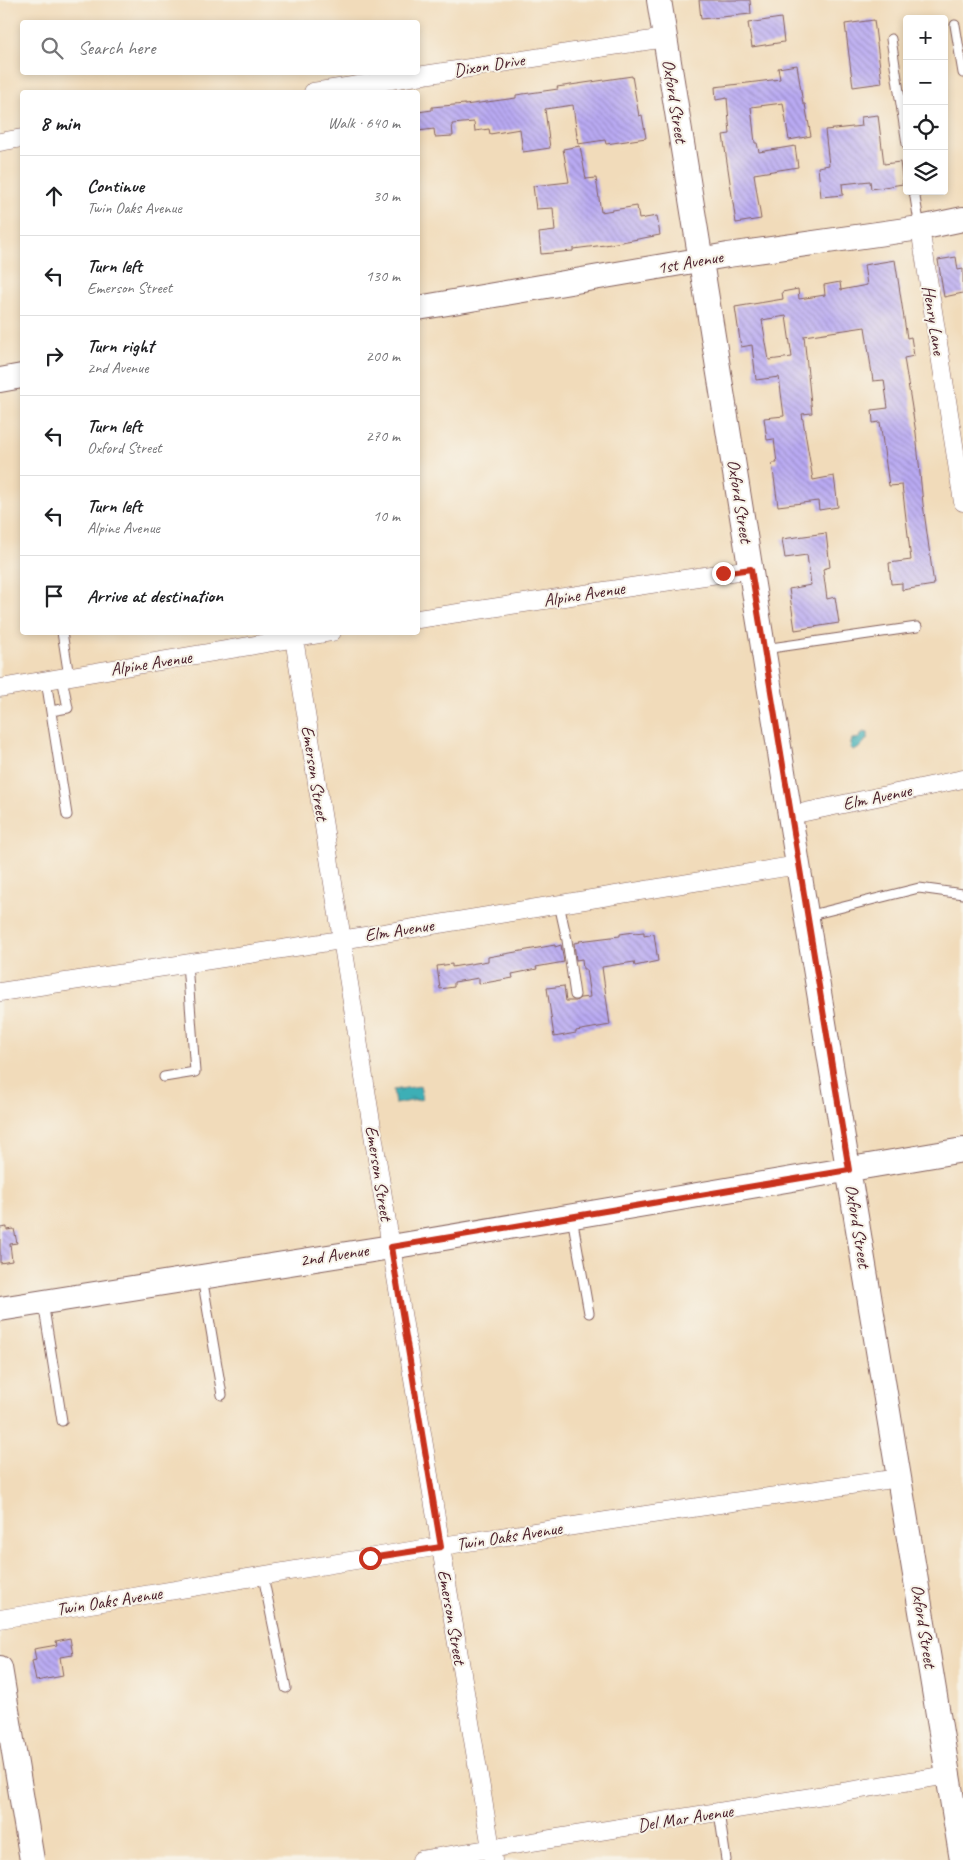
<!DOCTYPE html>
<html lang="en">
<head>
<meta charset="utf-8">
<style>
	body { margin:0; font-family:Caveat,sans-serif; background:#f6f6f6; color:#202124 }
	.controls { position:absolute; right:15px; top:15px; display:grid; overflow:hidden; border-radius:5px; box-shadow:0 2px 8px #0003 }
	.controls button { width:45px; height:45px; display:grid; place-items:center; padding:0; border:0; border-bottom:1px solid #e0e0e0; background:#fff; color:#202124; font:25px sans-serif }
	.stop { position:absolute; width:15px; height:15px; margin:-11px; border:4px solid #c8321e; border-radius:50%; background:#fff }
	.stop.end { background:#c8321e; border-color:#fff; box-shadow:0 1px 5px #0008 }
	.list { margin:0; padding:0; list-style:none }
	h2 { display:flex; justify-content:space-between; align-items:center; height:65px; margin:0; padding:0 20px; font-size:21px }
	h2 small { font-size:16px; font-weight:400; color:#757577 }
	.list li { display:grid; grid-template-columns:32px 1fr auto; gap:15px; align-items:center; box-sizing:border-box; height:80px; padding:0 20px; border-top:1px solid #e0e0e0 }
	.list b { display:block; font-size:19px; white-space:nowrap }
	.list p { margin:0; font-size:16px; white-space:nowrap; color:#757577 }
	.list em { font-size:16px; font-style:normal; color:#757577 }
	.icon { flex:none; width:28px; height:28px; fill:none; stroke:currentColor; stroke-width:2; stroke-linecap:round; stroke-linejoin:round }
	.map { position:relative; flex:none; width:963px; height:1860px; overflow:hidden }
	.search { position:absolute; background:#fff; box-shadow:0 2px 8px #0003; left:20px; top:20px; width:400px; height:55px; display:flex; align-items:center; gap:12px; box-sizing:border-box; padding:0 18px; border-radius:5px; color:#757577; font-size:19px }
	.panel { position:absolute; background:#fff; box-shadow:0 2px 8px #0003; left:20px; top:90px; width:400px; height:545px; border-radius:5px }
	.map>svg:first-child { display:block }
	.water { fill:url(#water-ripples); stroke:#446770 }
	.building { fill:url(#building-back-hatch); fill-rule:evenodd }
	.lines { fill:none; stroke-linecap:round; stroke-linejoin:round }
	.lane-casing { stroke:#84615d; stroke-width:11 }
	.street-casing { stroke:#84615d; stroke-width:19 }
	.secondary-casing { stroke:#84615d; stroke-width:26 }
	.lane { stroke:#fff; stroke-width:9 }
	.street { stroke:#fff; stroke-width:18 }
	.secondary { stroke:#fff; stroke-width:24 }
	.route { stroke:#c8321e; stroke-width:6 }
	.labels { text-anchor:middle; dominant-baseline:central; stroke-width:4; stroke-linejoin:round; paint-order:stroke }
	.street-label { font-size:18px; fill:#4a1f2b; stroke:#f7f3e8 }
</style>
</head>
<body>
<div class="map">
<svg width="963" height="1860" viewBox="0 0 963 1860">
	<defs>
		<pattern id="water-ripples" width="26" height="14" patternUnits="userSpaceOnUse" patternTransform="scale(1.25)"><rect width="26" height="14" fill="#3eafb6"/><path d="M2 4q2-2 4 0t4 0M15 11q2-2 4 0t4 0" fill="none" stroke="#368e94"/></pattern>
		<pattern id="building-back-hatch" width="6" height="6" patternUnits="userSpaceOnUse" patternTransform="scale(1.25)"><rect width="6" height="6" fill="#b9aaf3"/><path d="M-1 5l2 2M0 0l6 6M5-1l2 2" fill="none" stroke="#988ac5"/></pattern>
	</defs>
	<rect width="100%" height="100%" fill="#f7f3e8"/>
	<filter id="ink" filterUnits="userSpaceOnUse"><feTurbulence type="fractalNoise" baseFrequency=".02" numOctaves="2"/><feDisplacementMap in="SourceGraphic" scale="10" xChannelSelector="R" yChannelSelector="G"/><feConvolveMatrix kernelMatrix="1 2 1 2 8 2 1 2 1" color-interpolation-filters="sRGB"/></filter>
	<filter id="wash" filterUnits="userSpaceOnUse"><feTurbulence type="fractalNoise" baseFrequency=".0096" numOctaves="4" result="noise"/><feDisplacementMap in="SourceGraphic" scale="20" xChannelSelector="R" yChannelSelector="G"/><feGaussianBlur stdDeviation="1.12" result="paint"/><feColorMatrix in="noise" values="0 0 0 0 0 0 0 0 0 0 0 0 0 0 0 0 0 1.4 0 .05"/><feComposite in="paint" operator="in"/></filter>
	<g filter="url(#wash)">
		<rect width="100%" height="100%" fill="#f1dbba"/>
		<path class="water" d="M 864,732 L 868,733 L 868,738 L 858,749 L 854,750 L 850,748 L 852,739 L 860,738 L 861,734 Z
			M 420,1086 L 423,1099 L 395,1104 L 393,1090 Z"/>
		<g id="blocks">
			<path class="building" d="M 699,0 L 750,0 L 751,14 L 701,19 Z
				M 781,18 L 784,42 L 752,47 L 748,23 Z
				M 874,20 L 882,83 L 853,87 L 845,24 Z
				M 797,65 L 803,104 L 805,104 L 811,136 L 789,140 L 783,103 L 751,107 L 755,143 L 757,143 L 759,152 L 795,146 L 798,167 L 754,174 L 761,219 L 736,223 L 723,135 L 730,134 L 727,98 L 716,100 L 715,87 L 780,79 L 778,68 Z
				M 632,76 L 639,116 L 642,115 L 646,138 L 606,144 L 605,140 L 578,144 L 573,105 L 545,109 L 550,148 L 523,152 L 520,129 L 490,134 L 489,129 L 475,131 L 474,122 L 452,124 L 453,136 L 435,137 L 434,129 L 418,131 L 418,112 L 432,110 L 432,107 L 465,104 L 465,105 L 516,98 L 516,95 L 558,89 L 557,87 Z
				M 878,115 L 884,164 L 900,162 L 903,184 L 871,189 L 870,181 L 842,184 L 843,195 L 821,197 L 818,167 L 829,165 L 825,130 L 862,126 L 861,117 Z
				M 580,146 L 586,179 L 596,178 L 601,212 L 637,206 L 639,219 L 657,216 L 660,235 L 605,245 L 573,249 L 573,251 L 541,254 L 539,233 L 555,231 L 553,208 L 536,209 L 533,186 L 569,182 L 563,149 Z
				M 956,257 L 958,270 L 963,269 L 963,293 L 944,297 L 938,260 Z
				M 895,260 L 907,338 L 911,337 L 914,356 L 904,358 L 916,433 L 923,504 L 934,585 L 902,590 L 902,583 L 891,584 L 889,563 L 911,560 L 902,485 L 889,486 L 880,422 L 873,423 L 872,410 L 888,408 L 884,380 L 873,381 L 865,327 L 804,336 L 812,413 L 802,414 L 813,480 L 834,476 L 838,507 L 819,510 L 818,501 L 778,506 L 772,463 L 777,463 L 774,439 L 767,440 L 764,418 L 784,416 L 779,377 L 756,380 L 752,345 L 741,347 L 735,307 L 783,299 L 782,292 L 798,289 L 799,299 L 825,295 L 824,285 L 840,282 L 841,290 L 867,285 L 864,265 ZM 786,316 L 792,357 L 769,360 L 762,320 Z
				M 826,533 L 830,567 L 823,569 L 827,599 L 835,597 L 839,623 L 795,630 L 789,589 L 811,585 L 807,555 L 785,558 L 782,539 Z
				M 634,932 L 634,933 L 644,932 L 644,936 L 654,934 L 658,961 L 635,966 L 634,962 L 602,967 L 610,1025 L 576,1031 L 576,1033 L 554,1037 L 547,988 L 564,986 L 566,1001 L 576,1001 L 580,998 L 590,997 L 586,969 L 583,969 L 582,959 L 576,960 L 574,943 L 580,942 L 579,941 L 620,936 L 620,934 Z
				M 555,945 L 555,947 L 561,945 L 564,962 L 536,967 L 537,969 L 512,974 L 513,978 L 479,984 L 479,978 L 454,982 L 454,987 L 440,989 L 437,966 L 452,964 L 452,967 L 488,961 L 488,957 Z
				M 7,1227 L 7,1230 L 14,1229 L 17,1243 L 10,1244 L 12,1261 L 0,1263 L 0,1228 Z
				M 70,1638 L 73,1655 L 60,1657 L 63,1676 L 36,1681 L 32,1661 L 36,1660 L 34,1649 L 57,1645 L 56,1641 Z"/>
		</g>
	</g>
	<g filter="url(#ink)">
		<use href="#blocks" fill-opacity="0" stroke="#84615d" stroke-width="1"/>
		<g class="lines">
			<g class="lane-casing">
				<path id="lane" d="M 955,25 L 963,73
					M 891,39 L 907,144
					M 914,191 L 920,228
					M 62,632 L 69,677
					M 764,649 L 917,627
					M 46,680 L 67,815
					M 51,711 L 68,708 L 62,678
					M 559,904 L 567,940 L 575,995
					M 807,916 L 919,888 L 963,894
					M 164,1077 L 195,1072 L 187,963
					M 572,1217 L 589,1313
					M 202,1277 L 222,1395
					M 43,1302 L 62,1421
					M 263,1576 L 286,1688
					M 719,1812 L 726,1860"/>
			</g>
			<g class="street-casing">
				<path id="street" d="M 313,92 L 665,38
					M 0,142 L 22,138
					M 920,228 L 963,502
					M 418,619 L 751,569
					M 293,632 L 391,1247 L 493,1860
					M 0,688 L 332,632
					M 791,815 L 963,779
					M 0,992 L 341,940 L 798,865
					M 0,1619 L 422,1549 L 692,1508 L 899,1478
					M 421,1860 L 948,1775"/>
			</g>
			<g class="secondary-casing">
				<path id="secondary" d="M 659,0 L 798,865 L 962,1860
					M 418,308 L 728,255 L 920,228 L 963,219
					M 0,380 L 22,376
					M 0,1309 L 391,1247 L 963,1150
					M 0,1668 L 32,1860"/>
			</g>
			<use href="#lane" class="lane"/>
			<use href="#street" class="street"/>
			<use href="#secondary" class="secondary"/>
		</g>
	</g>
	<g class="lines" filter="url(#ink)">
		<path class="route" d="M 370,1558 L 441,1547 L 391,1247 L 849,1170 L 751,569 L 723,573"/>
	</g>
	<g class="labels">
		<g class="street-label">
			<text transform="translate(489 65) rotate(-9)">Dixon Drive</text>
			<text transform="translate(675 101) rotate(81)">Oxford Street</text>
			<text transform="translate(690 262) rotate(-10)">1st Avenue</text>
			<text transform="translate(934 320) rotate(81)">Henry Lane</text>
			<text transform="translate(740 501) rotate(81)">Oxford Street</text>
			<text transform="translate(584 594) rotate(-9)">Alpine Avenue</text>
			<text transform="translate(151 663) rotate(-9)">Alpine Avenue</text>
			<text transform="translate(315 773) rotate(81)">Emerson Street</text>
			<text transform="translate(877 797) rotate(-12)">Elm Avenue</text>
			<text transform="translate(399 930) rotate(-9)">Elm Avenue</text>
			<text transform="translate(379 1173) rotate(81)">Emerson Street</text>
			<text transform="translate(858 1226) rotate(81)">Oxford Street</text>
			<text transform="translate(334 1255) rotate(-9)">2nd Avenue</text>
			<text transform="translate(509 1536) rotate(-9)">Twin Oaks Avenue</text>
			<text transform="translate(109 1601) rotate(-9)">Twin Oaks Avenue</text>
			<text transform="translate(452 1617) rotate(80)">Emerson Street</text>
			<text transform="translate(924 1626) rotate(81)">Oxford Street</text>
			<text transform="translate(685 1818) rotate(-9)">Del Mar Avenue</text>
		</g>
	</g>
</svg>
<div class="controls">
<button>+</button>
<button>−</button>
<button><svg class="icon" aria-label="locate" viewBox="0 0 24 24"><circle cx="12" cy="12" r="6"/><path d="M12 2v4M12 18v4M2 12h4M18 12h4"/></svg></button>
<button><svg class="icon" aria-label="layers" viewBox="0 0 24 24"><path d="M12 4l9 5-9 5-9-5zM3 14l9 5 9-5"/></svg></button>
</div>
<div class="stop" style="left:370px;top:1558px"></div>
<div class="stop end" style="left:723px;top:573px"></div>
<div class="search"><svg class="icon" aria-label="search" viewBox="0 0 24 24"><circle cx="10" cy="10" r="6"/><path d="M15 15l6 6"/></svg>Search here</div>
<section class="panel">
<h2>8 min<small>Walk · 640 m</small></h2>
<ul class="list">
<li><svg class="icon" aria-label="ahead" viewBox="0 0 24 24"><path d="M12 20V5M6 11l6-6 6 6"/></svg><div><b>Continue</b><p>Twin Oaks Avenue</p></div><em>30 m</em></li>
<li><svg class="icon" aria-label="left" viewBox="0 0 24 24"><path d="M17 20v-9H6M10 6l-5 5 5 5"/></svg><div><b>Turn left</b><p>Emerson Street</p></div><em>130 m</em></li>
<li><svg class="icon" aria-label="right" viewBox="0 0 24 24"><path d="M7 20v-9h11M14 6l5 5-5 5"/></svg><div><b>Turn right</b><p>2nd Avenue</p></div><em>200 m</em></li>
<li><svg class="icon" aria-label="left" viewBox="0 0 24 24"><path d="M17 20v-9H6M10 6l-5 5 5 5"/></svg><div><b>Turn left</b><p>Oxford Street</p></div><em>270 m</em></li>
<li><svg class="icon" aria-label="left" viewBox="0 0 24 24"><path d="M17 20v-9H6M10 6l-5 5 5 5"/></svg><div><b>Turn left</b><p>Alpine Avenue</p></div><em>10 m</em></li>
<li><svg class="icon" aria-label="arrive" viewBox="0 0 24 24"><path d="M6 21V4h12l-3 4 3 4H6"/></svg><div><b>Arrive at destination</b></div></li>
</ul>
</section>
</div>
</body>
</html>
